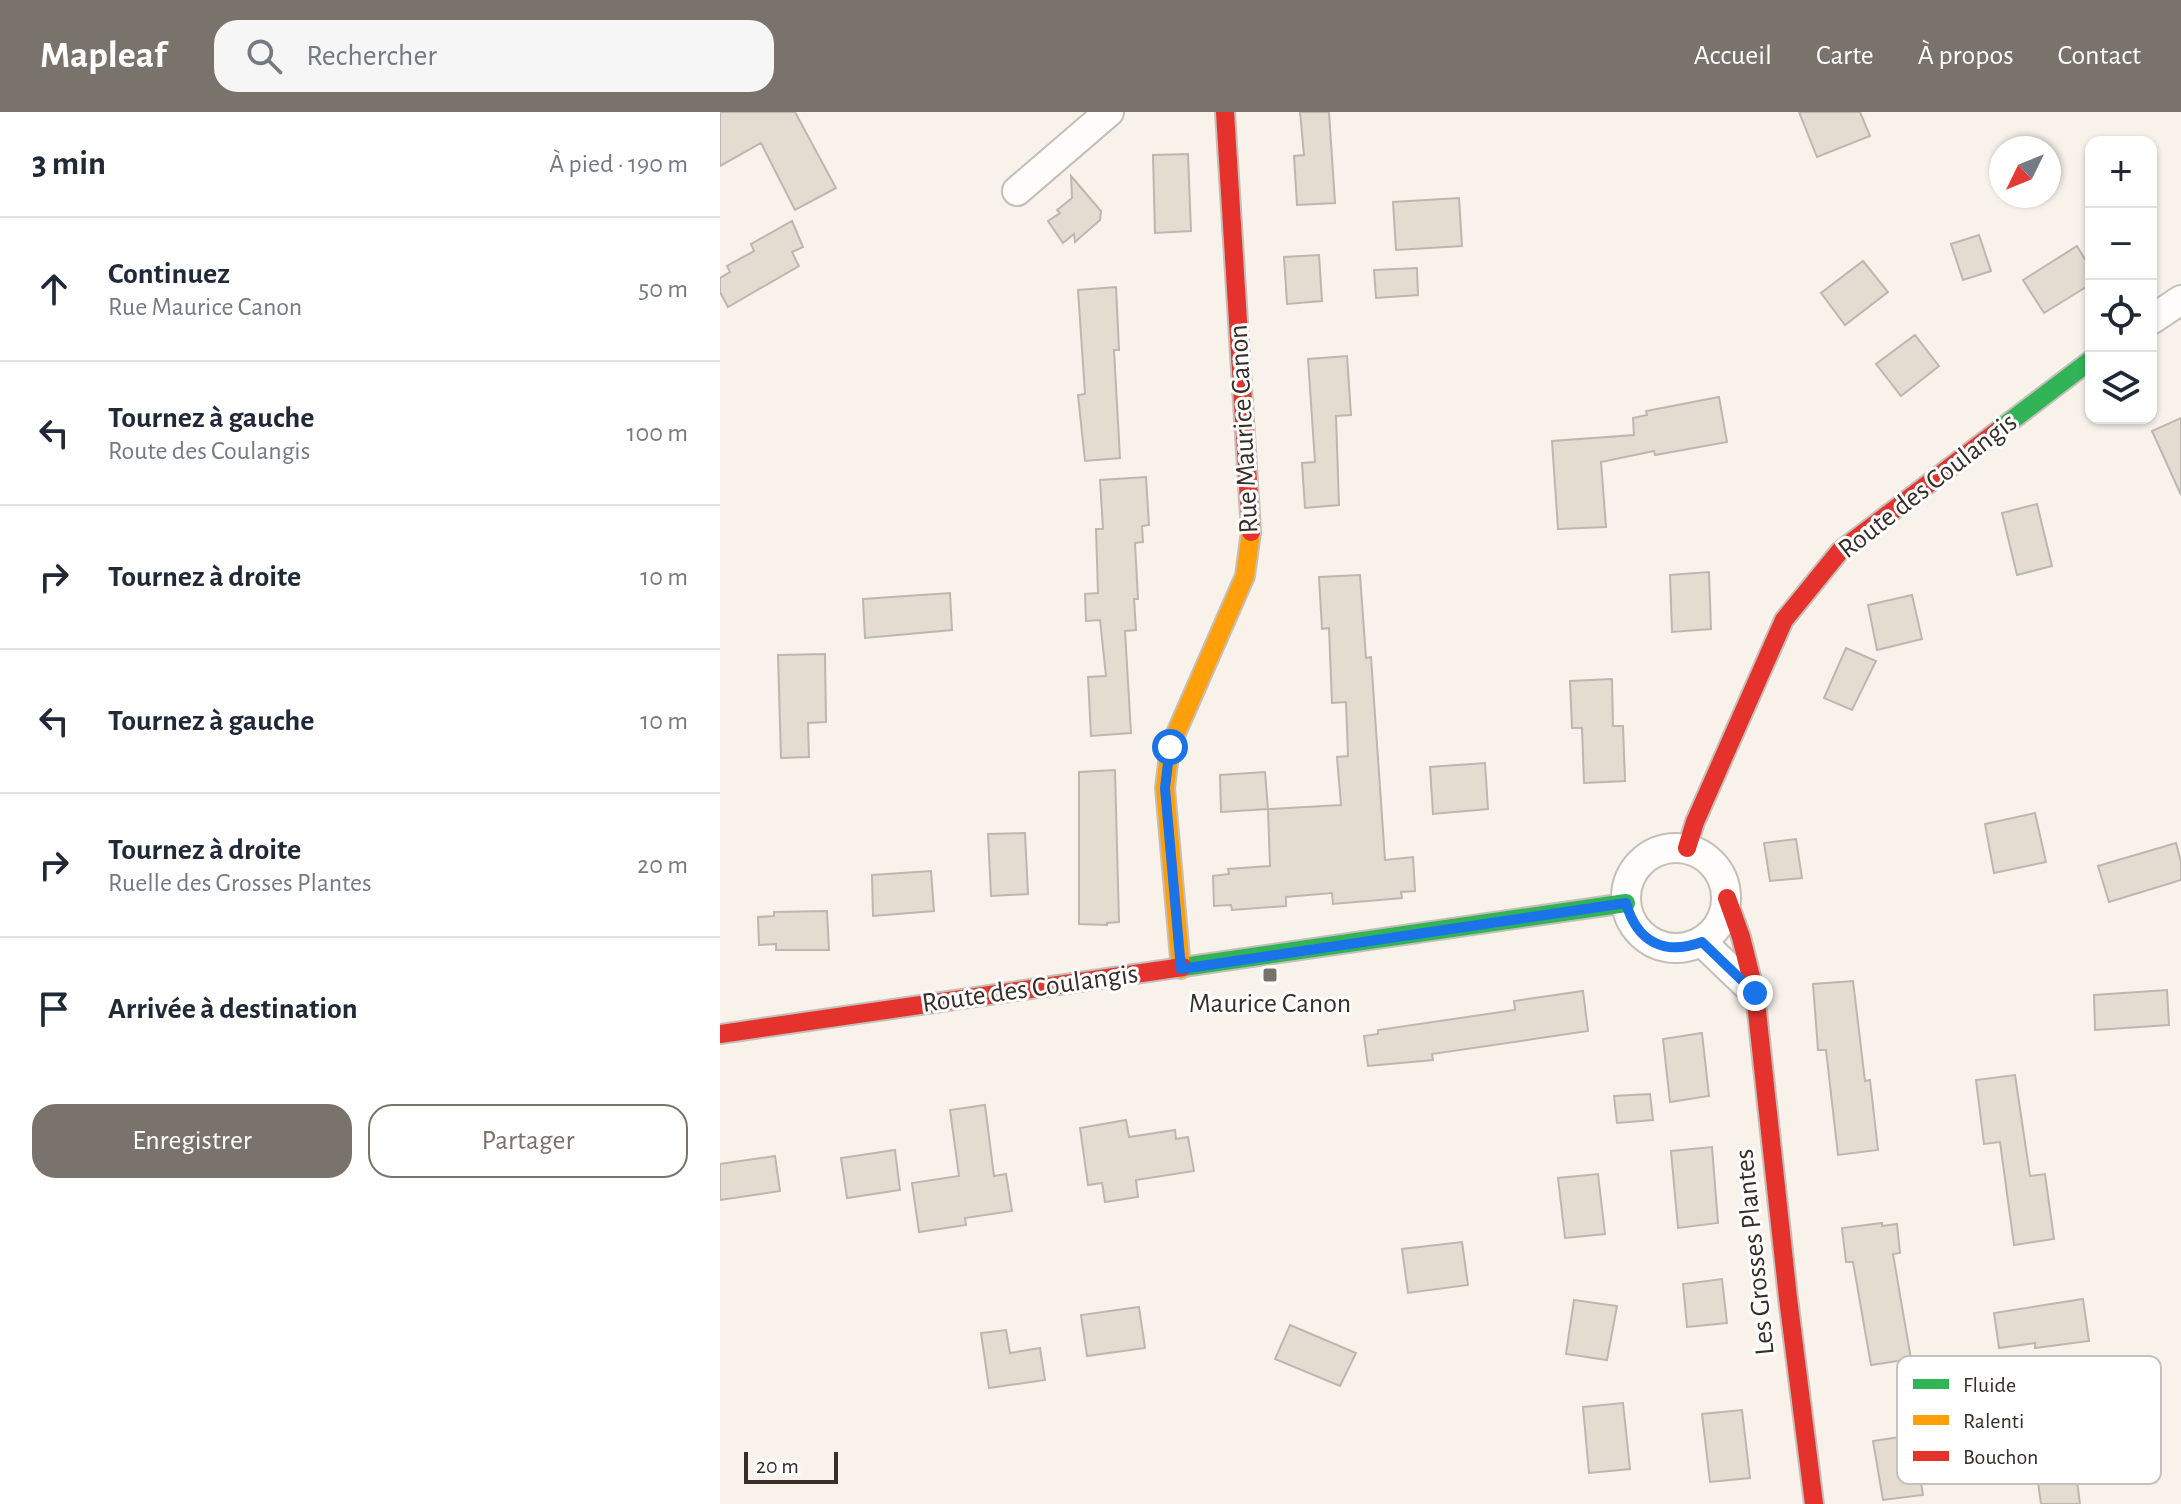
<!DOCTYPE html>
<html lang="fr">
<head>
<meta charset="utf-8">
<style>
	body { margin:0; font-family:"Alegreya Sans",sans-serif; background:#f6f6f7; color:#1f2937 }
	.controls { position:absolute; right:24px; top:24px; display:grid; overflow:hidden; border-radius:16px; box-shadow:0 2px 6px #0004 }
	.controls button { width:72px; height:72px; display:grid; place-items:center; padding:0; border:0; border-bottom:2px solid #e0e1e3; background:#fff; color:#1f2937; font:40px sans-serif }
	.compass { position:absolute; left:1269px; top:24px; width:72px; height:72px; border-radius:50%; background:#fff; box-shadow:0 2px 6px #0004; rotate:227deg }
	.scale { position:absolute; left:24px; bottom:20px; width:94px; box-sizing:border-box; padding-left:8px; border:4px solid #362e27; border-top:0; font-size:22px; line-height:28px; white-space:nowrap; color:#362e27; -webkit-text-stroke:6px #fff; paint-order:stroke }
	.stop { position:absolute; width:24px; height:24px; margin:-18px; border:6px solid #1a73e8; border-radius:50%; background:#fff }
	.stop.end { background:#1a73e8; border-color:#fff; box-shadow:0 2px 8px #0008 }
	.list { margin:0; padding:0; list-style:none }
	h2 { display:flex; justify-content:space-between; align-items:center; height:104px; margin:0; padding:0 32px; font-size:34px }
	h2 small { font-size:26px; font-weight:400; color:#747a83 }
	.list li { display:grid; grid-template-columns:52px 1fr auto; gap:24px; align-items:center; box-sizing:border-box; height:144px; padding:0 32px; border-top:2px solid #e0e1e3 }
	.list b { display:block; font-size:30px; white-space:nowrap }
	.list p { margin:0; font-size:26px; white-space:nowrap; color:#747a83 }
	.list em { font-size:26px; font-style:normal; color:#747a83 }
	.actions { display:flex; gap:16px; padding:24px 32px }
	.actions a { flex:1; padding:18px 0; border:2px solid #7a736c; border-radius:24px; text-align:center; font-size:28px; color:#7a736c }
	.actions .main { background:#7a736c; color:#fff }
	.icon { flex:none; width:44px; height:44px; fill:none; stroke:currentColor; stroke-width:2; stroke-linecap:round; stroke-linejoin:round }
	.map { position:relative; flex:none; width:1461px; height:1392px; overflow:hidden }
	header { display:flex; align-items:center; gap:48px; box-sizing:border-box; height:112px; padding:0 40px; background:#7a736c; color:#fff }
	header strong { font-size:38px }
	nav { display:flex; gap:44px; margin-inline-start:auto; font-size:28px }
	.search { width:560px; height:72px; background:#f6f6f7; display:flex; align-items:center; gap:20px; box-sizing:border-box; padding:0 28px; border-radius:24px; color:#747a83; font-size:30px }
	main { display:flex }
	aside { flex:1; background:#fff }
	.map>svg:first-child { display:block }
	.building { fill:#e4dcd1; stroke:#bcb7b0; stroke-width:2 }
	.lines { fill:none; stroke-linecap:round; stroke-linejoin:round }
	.street-casing { stroke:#c5bfb8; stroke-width:32 }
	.fast-casing { stroke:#c5bfb8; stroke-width:22 }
	.slow-casing { stroke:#c5bfb8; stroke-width:22 }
	.jam-casing { stroke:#c5bfb8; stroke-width:22 }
	.street { stroke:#fefdfc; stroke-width:28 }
	.fast { stroke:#30b455; stroke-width:18 }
	.slow { stroke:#ff9f0a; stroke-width:18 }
	.jam { stroke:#e5322d; stroke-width:18 }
	.route { stroke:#1a73e8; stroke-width:10 }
	.poi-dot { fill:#7a736c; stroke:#fff; stroke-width:3 }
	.labels { text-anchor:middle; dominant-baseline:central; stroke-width:6; stroke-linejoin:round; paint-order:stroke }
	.street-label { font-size:28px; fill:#362e27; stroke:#fff }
	.poi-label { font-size:28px; fill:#362e27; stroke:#fff }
	.key { fill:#fff; stroke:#c3c0be; stroke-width:2 }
	.key-label { font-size:22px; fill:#362e27 }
</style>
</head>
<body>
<header>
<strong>Mapleaf</strong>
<div class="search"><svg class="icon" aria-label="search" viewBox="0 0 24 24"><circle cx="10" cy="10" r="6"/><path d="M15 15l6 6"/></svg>Rechercher</div>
<nav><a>Accueil</a><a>Carte</a><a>À propos</a><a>Contact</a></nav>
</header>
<main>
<aside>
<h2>3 min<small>À pied · 190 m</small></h2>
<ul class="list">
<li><svg class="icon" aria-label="ahead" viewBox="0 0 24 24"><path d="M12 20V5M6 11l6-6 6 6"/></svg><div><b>Continuez</b><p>Rue Maurice Canon</p></div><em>50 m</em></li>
<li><svg class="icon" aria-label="left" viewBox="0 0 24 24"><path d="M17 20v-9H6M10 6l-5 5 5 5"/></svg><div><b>Tournez à gauche</b><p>Route des Coulangis</p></div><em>100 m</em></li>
<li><svg class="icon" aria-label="right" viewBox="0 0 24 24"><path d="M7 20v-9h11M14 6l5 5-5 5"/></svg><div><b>Tournez à droite</b></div><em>10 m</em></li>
<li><svg class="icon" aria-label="left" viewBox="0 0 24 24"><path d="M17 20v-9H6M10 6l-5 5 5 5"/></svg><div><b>Tournez à gauche</b></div><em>10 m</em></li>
<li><svg class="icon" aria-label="right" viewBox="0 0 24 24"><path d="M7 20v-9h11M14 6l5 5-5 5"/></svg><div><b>Tournez à droite</b><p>Ruelle des Grosses Plantes</p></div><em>20 m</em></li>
<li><svg class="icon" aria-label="arrive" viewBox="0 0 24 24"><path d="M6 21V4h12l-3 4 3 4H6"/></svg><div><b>Arrivée à destination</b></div></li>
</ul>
<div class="actions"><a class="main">Enregistrer</a><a>Partager</a></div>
</aside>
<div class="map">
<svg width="1461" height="1392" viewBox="0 0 1461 1392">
	<rect width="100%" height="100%" fill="#f8f2eb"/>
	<path class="building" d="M 0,0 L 75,0 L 116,76 L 75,98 L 41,31 L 0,54 Z
		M 580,0 L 609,0 L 615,91 L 577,93 L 574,44 L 584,43 Z
		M 1079,0 L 1140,0 L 1150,24 L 1097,45 Z
		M 468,42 L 471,119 L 435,121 L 433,43 Z
		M 351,64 L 381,99 L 380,108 L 355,130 L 354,122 L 343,131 L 328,109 L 340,101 L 337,98 L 352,86 Z
		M 739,86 L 742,134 L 676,138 L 673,90 Z
		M 72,109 L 83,135 L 72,140 L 79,154 L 8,195 L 0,180 L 0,166 L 10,160 L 7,154 L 34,139 L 31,132 Z
		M 1259,123 L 1271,159 L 1243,168 L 1231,132 Z
		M 1357,134 L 1371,157 L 1371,172 L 1324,201 L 1303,168 Z
		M 599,143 L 602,189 L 567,192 L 564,145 Z
		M 1143,149 L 1168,180 L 1125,213 L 1101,181 Z
		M 697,156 L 698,183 L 656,186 L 654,158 Z
		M 396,175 L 399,238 L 394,238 L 400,346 L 365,349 L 358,283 L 365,282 L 358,178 Z
		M 1195,223 L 1219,254 L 1181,284 L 1156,252 Z
		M 627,244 L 631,303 L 616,304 L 619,393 L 585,396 L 582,351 L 595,350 L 588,247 Z
		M 999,285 L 1007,330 L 935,343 L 934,339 L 881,350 L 886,415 L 838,417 L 832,329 L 914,323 L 913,306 L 927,303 L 926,299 Z
		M 1461,306 L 1461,383 L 1432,319 Z
		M 426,365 L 429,413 L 422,414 L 423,430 L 415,431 L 418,487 L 414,487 L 416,518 L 405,519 L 411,621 L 371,624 L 368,565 L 386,564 L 380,508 L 366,509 L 365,482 L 378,481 L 376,417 L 383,417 L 380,368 Z
		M 1317,392 L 1332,454 L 1297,463 L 1282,401 Z
		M 989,460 L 991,517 L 952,520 L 950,463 Z
		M 640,463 L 646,546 L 651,545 L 665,748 L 693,745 L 695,779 L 681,780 L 682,786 L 613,792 L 612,781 L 566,785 L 566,794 L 512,798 L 511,793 L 494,794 L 493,764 L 509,762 L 508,757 L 550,754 L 548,697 L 621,693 L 617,645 L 628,644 L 626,590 L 612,591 L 609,516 L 602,517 L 599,465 Z
		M 230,481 L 232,518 L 145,526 L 143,487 Z
		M 1192,483 L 1202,527 L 1157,538 L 1148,493 Z
		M 1126,536 L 1156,549 L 1132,598 L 1104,586 Z
		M 105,542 L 106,610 L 88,611 L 89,645 L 61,646 L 58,543 Z
		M 892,567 L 893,614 L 903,614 L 905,669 L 864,671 L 862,616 L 852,616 L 850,569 Z
		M 765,651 L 768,697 L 713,702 L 710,655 Z
		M 395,658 L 399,810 L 387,811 L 387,813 L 359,812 L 359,660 Z
		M 545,660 L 548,697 L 501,700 L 500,663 Z
		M 1315,701 L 1326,750 L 1274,761 L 1265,712 Z
		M 305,721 L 308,782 L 271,784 L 268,722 Z
		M 1076,727 L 1082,766 L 1050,769 L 1044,731 Z
		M 1456,731 L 1461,750 L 1461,768 L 1389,790 L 1378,754 Z
		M 211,759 L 214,799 L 153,804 L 152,763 Z
		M 107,799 L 109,838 L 56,838 L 56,832 L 39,833 L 38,805 L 54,804 L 54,800 Z
		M 1133,869 L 1145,969 L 1150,968 L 1158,1038 L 1118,1043 L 1106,938 L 1098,938 L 1093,872 Z
		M 1447,878 L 1449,913 L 1375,918 L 1374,883 Z
		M 863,879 L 868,919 L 712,942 L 713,948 L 648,954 L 644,924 L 658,922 L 658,918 L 795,898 L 794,889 Z
		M 982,921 L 989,984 L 950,990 L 943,927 Z
		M 1295,963 L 1310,1064 L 1325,1062 L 1334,1127 L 1294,1133 L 1280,1030 L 1264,1032 L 1256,968 Z
		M 930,982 L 933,1008 L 897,1011 L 894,984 Z
		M 265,993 L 274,1064 L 286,1062 L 292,1099 L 245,1106 L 246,1113 L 199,1120 L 192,1071 L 239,1064 L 230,998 Z
		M 406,1008 L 409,1025 L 455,1018 L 456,1027 L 468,1025 L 474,1059 L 416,1068 L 418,1085 L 385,1090 L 382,1071 L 368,1073 L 360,1016 Z
		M 992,1035 L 998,1111 L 958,1116 L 951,1039 Z
		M 175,1038 L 180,1078 L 127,1086 L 121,1046 Z
		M 55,1044 L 60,1079 L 0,1088 L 0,1052 Z
		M 878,1062 L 885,1122 L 845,1126 L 838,1066 Z
		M 1162,1111 L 1162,1114 L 1177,1112 L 1180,1141 L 1173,1142 L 1191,1247 L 1151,1253 L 1133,1150 L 1126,1150 L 1122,1116 Z
		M 742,1130 L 748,1173 L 688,1181 L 682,1137 Z
		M 1002,1167 L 1007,1211 L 967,1215 L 963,1172 Z
		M 1363,1187 L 1369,1229 L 1315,1236 L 1315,1231 L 1279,1236 L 1274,1201 Z
		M 854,1188 L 897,1194 L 887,1248 L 846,1242 Z
		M 419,1195 L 425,1236 L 367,1244 L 361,1203 Z
		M 570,1213 L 636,1241 L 620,1274 L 555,1247 Z
		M 286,1218 L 290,1241 L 320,1236 L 325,1268 L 269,1276 L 261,1221 Z
		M 1346,1285 L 1360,1392 L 1321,1392 L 1307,1289 Z
		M 903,1291 L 910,1357 L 869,1361 L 863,1295 Z
		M 1022,1298 L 1030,1366 L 990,1370 L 982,1302 Z
		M 1193,1323 L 1203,1383 L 1163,1388 L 1153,1329 Z"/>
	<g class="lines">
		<g class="street-casing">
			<path id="street" d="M 297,79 L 389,0
				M 1431,208 L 1461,188
				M906 786a50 50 0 1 1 100 0a50 50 0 1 1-100 0Z
				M 982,830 L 1035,881"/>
		</g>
		<g class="fast-casing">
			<path id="fast" d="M 1279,318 L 1371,248
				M 463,855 L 906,791"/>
		</g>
		<g class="slow-casing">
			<path id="slow" d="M 461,857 L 445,676 L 450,635 L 525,464 L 531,420"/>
		</g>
		<g class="jam-casing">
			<path id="jam" d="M 505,0 L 531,420
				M 967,736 L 975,710 L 1064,508 L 1120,439 L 1279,318
				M 1007,786 L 1021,825 L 1035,881 L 1068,1186 L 1094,1392
				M 0,922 L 463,855"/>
		</g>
		<use href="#street" class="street"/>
		<use href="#fast" class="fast"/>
		<use href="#slow" class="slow"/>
		<use href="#jam" class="jam"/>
	</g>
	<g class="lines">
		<path class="route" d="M 450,635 L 445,676 L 461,857 L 906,791 C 917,830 944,844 982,830 L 1035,881"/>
	</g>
	<rect class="poi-dot" x="542" y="855" width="16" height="16" rx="4"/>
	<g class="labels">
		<g class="street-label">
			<text transform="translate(524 317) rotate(-93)">Rue Maurice Canon</text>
			<text transform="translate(1208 374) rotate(-38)">Route des Coulangis</text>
			<text transform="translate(310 877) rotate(-8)">Route des Coulangis</text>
			<text transform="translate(1035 1140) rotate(-96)">Les Grosses Plantes</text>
		</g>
		<g class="poi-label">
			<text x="550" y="892">Maurice Canon</text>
		</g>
	</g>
	<rect x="1177" y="1244" width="264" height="128" rx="12" class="key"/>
	<rect x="1193" y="1267" width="36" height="10" fill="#30b455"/>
	<rect x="1193" y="1303" width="36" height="10" fill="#ff9f0a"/>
	<rect x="1193" y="1339" width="36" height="10" fill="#e5322d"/>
	<g class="key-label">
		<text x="1243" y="1280">Fluide</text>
		<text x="1243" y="1316">Ralenti</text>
		<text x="1243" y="1352">Bouchon</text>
	</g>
</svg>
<div class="controls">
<button>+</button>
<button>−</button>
<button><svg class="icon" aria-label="locate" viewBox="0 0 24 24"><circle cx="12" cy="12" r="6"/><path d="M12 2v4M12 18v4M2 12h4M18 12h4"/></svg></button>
<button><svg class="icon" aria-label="layers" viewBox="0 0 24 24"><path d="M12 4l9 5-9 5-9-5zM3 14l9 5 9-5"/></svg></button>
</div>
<svg class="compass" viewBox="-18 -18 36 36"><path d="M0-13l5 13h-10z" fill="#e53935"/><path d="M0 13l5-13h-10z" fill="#747a83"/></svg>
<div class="scale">20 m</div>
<div class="stop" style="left:450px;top:635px"></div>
<div class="stop end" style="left:1035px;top:881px"></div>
</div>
</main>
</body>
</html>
